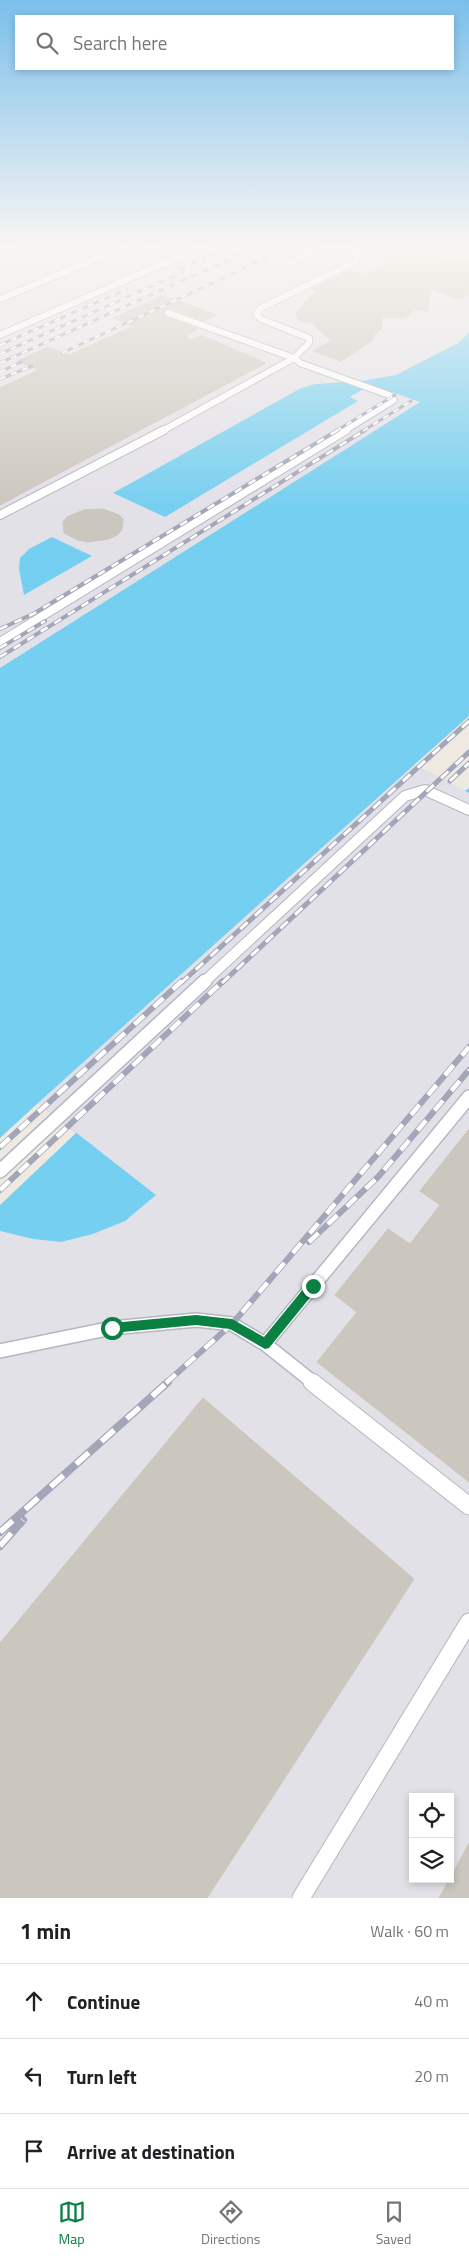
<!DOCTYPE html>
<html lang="en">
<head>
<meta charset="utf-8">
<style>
	body { margin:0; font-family:"Titillium Web",sans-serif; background:#f6f6f6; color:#202124 }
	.controls { position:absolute; right:15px; bottom:15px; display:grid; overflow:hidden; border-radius:0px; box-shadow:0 2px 8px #0003 }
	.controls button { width:45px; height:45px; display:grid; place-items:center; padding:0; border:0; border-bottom:1px solid #e0e0e0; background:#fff; color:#202124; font:25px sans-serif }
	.stop { position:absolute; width:15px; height:15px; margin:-11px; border:4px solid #0b8043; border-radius:50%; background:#fff }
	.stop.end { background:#0b8043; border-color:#fff; box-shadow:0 1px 5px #0008 }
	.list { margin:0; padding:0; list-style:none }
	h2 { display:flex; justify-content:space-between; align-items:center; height:65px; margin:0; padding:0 20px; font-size:21px }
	h2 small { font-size:16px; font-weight:400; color:#757577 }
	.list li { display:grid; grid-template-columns:32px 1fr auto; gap:15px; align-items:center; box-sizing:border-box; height:75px; padding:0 20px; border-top:1px solid #e0e0e0 }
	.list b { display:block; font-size:19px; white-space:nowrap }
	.list em { font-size:16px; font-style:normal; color:#757577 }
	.icon { flex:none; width:28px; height:28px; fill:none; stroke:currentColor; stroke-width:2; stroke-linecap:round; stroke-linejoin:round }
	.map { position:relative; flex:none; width:469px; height:1898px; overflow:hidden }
	.search { position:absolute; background:#fff; box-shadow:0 2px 8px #0003; left:15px; right:15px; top:15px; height:55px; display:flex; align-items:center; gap:12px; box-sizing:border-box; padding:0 18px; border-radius:0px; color:#757577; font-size:19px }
	.sheet { height:290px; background:#fff }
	nav { display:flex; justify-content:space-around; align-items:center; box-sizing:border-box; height:70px; border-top:1px solid #e0e0e0; background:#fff; font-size:14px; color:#757577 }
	nav a { display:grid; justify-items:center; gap:2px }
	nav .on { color:#0b8043 }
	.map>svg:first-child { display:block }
	.industrial { fill:#e3e1e8; fill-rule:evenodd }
	.water { fill:#75cff0 }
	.pier { fill:#efe9e1 }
	.building { fill:#cbc7bf; stroke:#cbc5ba }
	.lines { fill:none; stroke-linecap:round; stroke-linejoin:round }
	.lane-far4-casing { stroke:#b4b7c1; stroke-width:8 }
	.lane-far3-casing { stroke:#b4b7c1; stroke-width:10 }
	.lane-far2-casing { stroke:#b4b7c1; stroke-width:12 }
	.lane-far1-casing { stroke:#b4b7c1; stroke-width:16 }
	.lane-casing { stroke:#b4b7c1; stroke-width:19 }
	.lane-far4 { stroke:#fff; stroke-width:6 }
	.lane-far3 { stroke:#fff; stroke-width:8 }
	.lane-far2 { stroke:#fff; stroke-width:10 }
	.lane-far1 { stroke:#fff; stroke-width:13 }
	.lane { stroke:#fff; stroke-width:17 }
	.rail-far4-casing { stroke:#a3a6b8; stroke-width:3 }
	.rail-far3-casing { stroke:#a3a6b8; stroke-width:4 }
	.rail-far2-casing { stroke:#a3a6b8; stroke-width:5 }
	.rail-far1-casing { stroke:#a3a6b8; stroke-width:6 }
	.rail-casing { stroke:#a3a6b8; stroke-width:8 }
	.rail-far4 { stroke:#fff; stroke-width:2; stroke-dasharray:6; stroke-linecap:butt }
	.rail-far3 { stroke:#fff; stroke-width:2.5; stroke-dasharray:8; stroke-linecap:butt }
	.rail-far2 { stroke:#fff; stroke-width:3; stroke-dasharray:10; stroke-linecap:butt }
	.rail-far1 { stroke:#fff; stroke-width:4.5; stroke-dasharray:13; stroke-linecap:butt }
	.rail { stroke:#fff; stroke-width:5.5; stroke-dasharray:17; stroke-linecap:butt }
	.route { fill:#0b8043 }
</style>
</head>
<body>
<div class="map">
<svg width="469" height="1898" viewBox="0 0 469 1898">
	<rect width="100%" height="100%" fill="#efe9e1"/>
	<path class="industrial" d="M 0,243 L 469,243 L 469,333 L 458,343 L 396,375 L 361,381 L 315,384 L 301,388 L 114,492 L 358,401 L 350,398 L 371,385 L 420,402 L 0,668 Z
		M 414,765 L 469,793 L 469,1898 L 0,1898 L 0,1231 L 33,1239 L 61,1242 L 93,1234 L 125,1221 L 155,1195 L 38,1103 ZM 413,1797 L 450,1797 L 450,1879 L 413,1879 Z"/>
	<path class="water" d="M 469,333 L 469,793 L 414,765 L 38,1103 L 156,1195 L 125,1221 L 93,1234 L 61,1242 L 33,1239 L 0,1231 L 0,668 L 420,402 L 371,385 L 350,397 L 358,401 L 165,517 L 113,493 L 301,388 L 315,384 L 361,381 L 396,375 L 458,343 Z
		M 52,537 L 92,556 L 24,595 L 19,569 L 20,558 L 29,549 Z"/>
	<path class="pier" d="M 469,716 L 469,788 L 465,791 L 414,765 Z
		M 38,1103 L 76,1133 L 0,1205 L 0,1138 Z"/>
	<path class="building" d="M 395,243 L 417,249 L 422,243 L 440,243 L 439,259 L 469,257 L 469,294 L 464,298 L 455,299 L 431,289 L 428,311 L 415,309 L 408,316 L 401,318 L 382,317 L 381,330 L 375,333 L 372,341 L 341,361 L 313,351 L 331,341 L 311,322 L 301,322 L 295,313 L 316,291 L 311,289 L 350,270 L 363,274 L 377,269 Z
		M 163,295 L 217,315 L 205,321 L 170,308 L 164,310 L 163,313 L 166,317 L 198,329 L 186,335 L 188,340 L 203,336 L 266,363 L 0,505 L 0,388 L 39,370 L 17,361 L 48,347 L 69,355 L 134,326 L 113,318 Z
		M 103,509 L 119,515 L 123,519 L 122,530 L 117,535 L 109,539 L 88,542 L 78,540 L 64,533 L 63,522 L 67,517 L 84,510 Z
		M 469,1129 L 469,1482 L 317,1362 L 357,1312 L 335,1295 L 388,1229 L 410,1244 L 440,1205 L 420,1191 Z
		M 203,1398 L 414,1579 L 207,1898 L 0,1898 L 0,1643 Z
		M 469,1843 L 469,1898 L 439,1898 L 450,1879 Z"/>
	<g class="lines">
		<g class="lane-far4-casing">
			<path id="lane-far4" d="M 135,243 L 179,257
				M 0,250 L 18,243
				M 287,264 C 310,252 331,240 357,252 L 357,260 L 351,264 L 261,308 L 256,314 L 261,319 L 309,338 L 309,343 L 294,358 L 300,363 L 389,395 L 394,400 L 344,431
				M 0,299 L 135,243
				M 0,335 L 211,243
				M 162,431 L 294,358 L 168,313"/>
		</g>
		<g class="lane-far3-casing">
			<path id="lane-far3" d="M 0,515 L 164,430
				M 0,642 L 346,430"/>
		</g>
		<g class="lane-far2-casing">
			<path id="lane-far2" d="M 203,983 L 405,796 L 425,790 L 469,810"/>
		</g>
		<g class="lane-far1-casing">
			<path id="lane-far1" d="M 0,1171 L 205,981
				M 265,1344 L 469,1097
				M 0,1351 L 112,1328 L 196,1320 L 232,1324 L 265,1344 L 314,1383"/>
		</g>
		<g class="lane-casing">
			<path id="lane" d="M 312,1382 L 469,1506
				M 301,1898 L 469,1622"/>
		</g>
		<use href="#lane-far4" class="lane-far4"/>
		<use href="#lane-far3" class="lane-far3"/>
		<use href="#lane-far2" class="lane-far2"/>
		<use href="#lane-far1" class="lane-far1"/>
		<use href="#lane" class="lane"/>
		<g class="rail-far4-casing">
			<path id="rail-far4" d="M 262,251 L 280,243
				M 291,254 L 314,243
				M 174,272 L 240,243
				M 0,345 L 127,289
				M 62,353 L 298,243
				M 0,354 L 183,272
				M 0,363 L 266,243
				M 0,372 L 21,362
				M 0,379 L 32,366
				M 336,431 L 395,395
				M 363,431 L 411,401"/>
		</g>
		<g class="rail-far3-casing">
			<path id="rail-far3" d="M 0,629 L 33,614 L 338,430
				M 0,648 L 45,621
				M 0,657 L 365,430"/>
		</g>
		<g class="rail-far2-casing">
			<path id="rail-far2" d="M 450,781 L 469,763
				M 181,983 L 469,721
				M 222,983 L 469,752"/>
		</g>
		<g class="rail-far1-casing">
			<path id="rail-far1" d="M 0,1147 L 182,981
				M 0,1190 L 223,981
				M 309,1242 L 378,1177 L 469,1070
				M 166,1383 L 232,1324 L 469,1047"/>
		</g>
		<g class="rail-casing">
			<path id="rail" d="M 0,1532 L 168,1382
				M 0,1546 L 23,1520"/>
		</g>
		<use href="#rail-far4" class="rail-far4"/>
		<use href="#rail-far3" class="rail-far3"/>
		<use href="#rail-far2" class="rail-far2"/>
		<use href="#rail-far1" class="rail-far1"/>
		<use href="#rail" class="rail"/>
	</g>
	<linearGradient id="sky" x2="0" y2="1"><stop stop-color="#7abfeb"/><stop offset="0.48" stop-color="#f8f5f2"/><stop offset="1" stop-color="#f8f5f2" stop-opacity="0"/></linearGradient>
	<rect width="469" height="509" fill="url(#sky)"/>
	<path class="route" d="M 313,1281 L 317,1282 L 317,1289 L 269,1348 L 265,1349 L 230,1329 L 196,1325 L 112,1333 L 107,1328 L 112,1323 L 196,1315 L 232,1319 L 264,1337 L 309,1282 Z"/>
</svg>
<div class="controls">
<button><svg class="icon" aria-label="locate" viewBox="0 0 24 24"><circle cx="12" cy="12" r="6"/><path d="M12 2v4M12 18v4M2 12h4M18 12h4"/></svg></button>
<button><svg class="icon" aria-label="layers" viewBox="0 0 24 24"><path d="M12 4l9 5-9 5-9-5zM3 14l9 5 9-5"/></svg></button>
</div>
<div class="stop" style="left:112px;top:1328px"></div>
<div class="stop end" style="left:313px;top:1286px"></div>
<div class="search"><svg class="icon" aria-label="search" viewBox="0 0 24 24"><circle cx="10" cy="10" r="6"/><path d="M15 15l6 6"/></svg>Search here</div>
</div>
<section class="sheet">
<h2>1 min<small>Walk · 60 m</small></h2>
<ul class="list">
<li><svg class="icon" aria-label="ahead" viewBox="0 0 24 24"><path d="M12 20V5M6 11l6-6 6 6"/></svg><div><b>Continue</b></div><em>40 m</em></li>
<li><svg class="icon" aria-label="left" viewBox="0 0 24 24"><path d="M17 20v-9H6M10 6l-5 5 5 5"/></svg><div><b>Turn left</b></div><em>20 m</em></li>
<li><svg class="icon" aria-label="arrive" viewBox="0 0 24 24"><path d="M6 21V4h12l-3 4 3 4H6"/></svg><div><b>Arrive at destination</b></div></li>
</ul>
</section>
<nav>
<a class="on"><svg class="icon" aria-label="map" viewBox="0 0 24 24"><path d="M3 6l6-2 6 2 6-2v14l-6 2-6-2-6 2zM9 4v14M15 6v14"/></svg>Map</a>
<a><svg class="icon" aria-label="directions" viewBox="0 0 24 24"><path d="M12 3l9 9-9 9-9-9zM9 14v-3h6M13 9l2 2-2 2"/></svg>Directions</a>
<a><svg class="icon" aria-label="saved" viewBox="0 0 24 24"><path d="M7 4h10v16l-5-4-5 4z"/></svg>Saved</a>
</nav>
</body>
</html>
